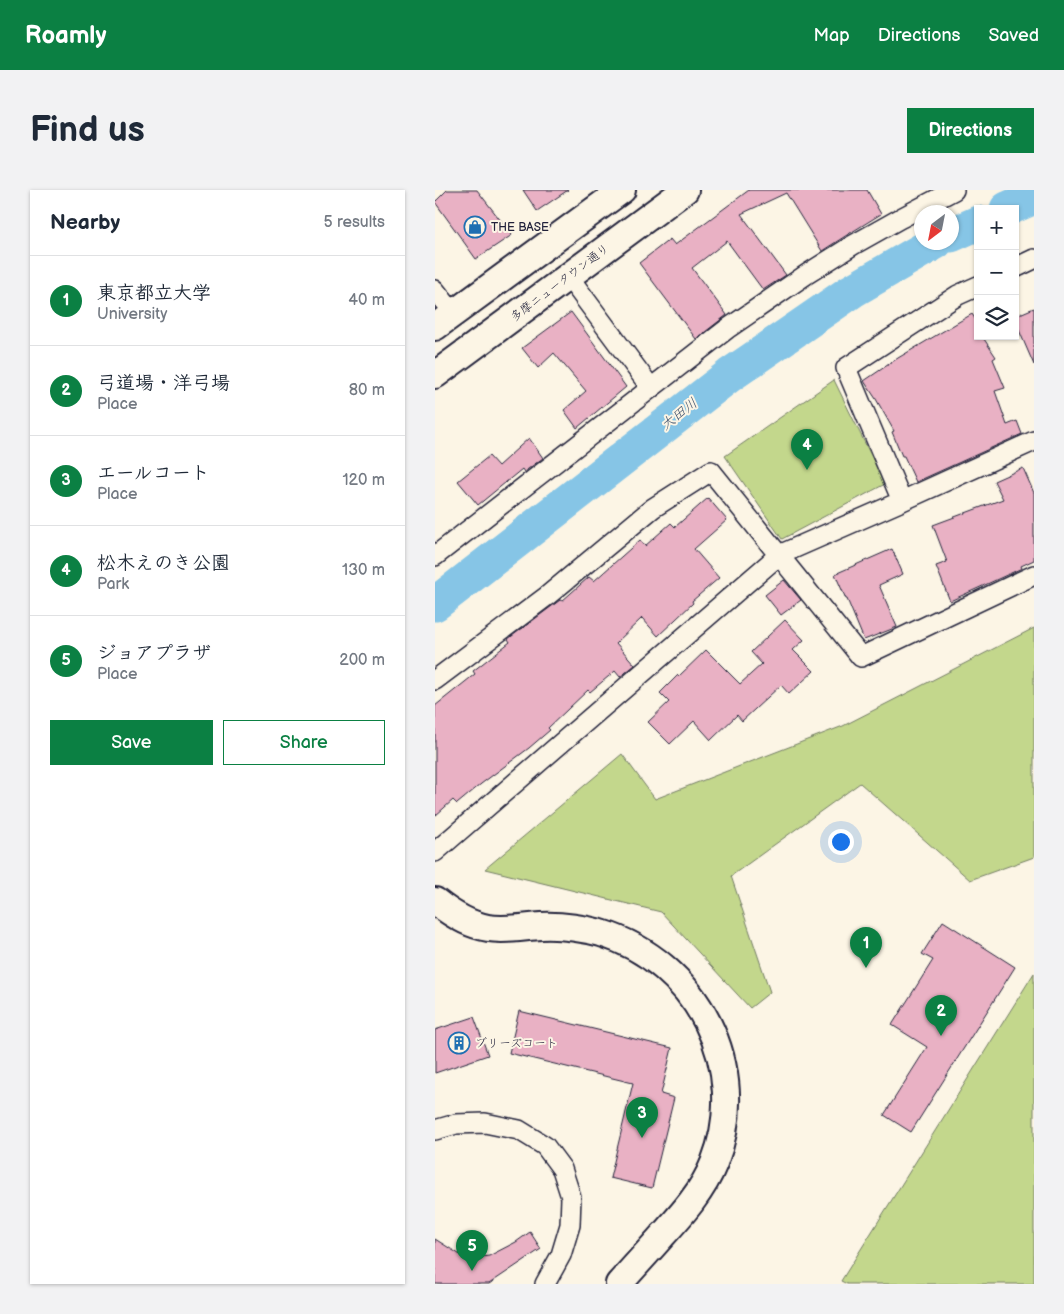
<!DOCTYPE html>
<html lang="en">
<head>
<meta charset="utf-8">
<style>
	body { margin:0; font-family:"Balsamiq Sans","Klee One",sans-serif; background:#f2f2f3; color:#1f2937 }
	.controls { position:absolute; right:15px; top:15px; display:grid; overflow:hidden; border-radius:0px; box-shadow:0 1px 4px #0004 }
	.controls button { width:45px; height:45px; display:grid; place-items:center; padding:0; border:0; border-bottom:1px solid #e0e1e3; background:#fff; color:#1f2937; font:25px sans-serif }
	.compass { position:absolute; left:479px; top:15px; width:45px; height:45px; border-radius:50%; background:#fff; box-shadow:0 1px 4px #0004; rotate:212deg }
	.you { position:absolute; left:405px; top:651px; width:18px; height:18px; margin:-12px; border:4px solid #fff; border-radius:50%; background:#1a73e8; box-shadow:0 0 0 8px #1a73e833 }
	.badge { display:grid; place-items:center; width:32px; height:32px; border-radius:50%; background:#0b8043; color:#fff; font-size:16px; font-weight:700 }
	.pin { position:absolute; translate:-50% -41px; filter:drop-shadow(0 1px 2px #0008) }
	.pin::after { content:''; position:absolute; top:26px; width:18px; height:15px; background:inherit; clip-path:polygon(0 0,100% 0,50% 100%) }
	.list { margin:0; padding:0; list-style:none }
	h2 { display:flex; justify-content:space-between; align-items:center; height:65px; margin:0; padding:0 20px; font-size:21px }
	h2 small { font-size:16px; font-weight:400; color:#747a83 }
	.list li { display:grid; grid-template-columns:32px 1fr auto; gap:15px; align-items:center; box-sizing:border-box; height:90px; padding:0 20px; border-top:1px solid #e0e1e3 }
	.list b { display:block; font-size:19px; white-space:nowrap }
	.list p { margin:0; font-size:16px; white-space:nowrap; color:#747a83 }
	.list em { font-size:16px; font-style:normal; color:#747a83 }
	.actions { display:flex; gap:10px; padding:15px 20px }
	.actions a { flex:1; padding:11px 0; border:1px solid #0b8043; border-radius:0px; text-align:center; font-size:18px; color:#0b8043 }
	.actions .main { background:#0b8043; color:#fff }
	.icon { flex:none; width:28px; height:28px; fill:none; stroke:currentColor; stroke-width:2; stroke-linecap:round; stroke-linejoin:round }
	.map { position:relative; flex:none; width:599px; height:1094px; overflow:hidden; border-radius:0px }
	header { display:flex; align-items:center; gap:30px; box-sizing:border-box; height:70px; padding:0 25px; background:#0b8043; color:#fff }
	header strong { font-size:24px }
	nav { display:flex; gap:28px; margin-inline-start:auto; font-size:18px }
	.intro { display:flex; align-items:center; justify-content:space-between; box-sizing:border-box; height:120px; padding:0 30px }
	h1 { margin:0; font-size:35px }
	.button { padding:12px 22px; border-radius:0px; background:#0b8043; color:#fff; font-size:18px; font-weight:700 }
	main { display:flex; gap:30px; padding:0 30px }
	aside { flex:1; background:#fff; border-radius:0px; box-shadow:0 1px 4px #0004 }
	.map>svg:first-child { display:block }
	.green { fill:#c3d78c; stroke:#727c64 }
	.lines { fill:none; stroke-linecap:round; stroke-linejoin:round }
	.river { stroke:#86c5e6; stroke-width:35 }
	.building { fill:#e9b1c4; stroke:#22223b }
	.street-casing { stroke:#22223b; stroke-width:22 }
	.secondary-casing { stroke:#22223b; stroke-width:30 }
	.street { stroke:#fcf5e5; stroke-width:19 }
	.secondary { stroke:#fcf5e5; stroke-width:26 }
	.labels { text-anchor:middle; dominant-baseline:central; stroke-width:4; stroke-linejoin:round; paint-order:stroke }
	.poi-label { font-size:12px; fill:#22223b; stroke:#fcf5e5; text-anchor:start }
	.street-label { font-size:12px; fill:#22223b; stroke:#fcf5e5 }
	.water-label { font-size:14px; font-style:italic; fill:#40536e; stroke:#fcf5e5 }
</style>
</head>
<body>
<header>
<strong>Roamly</strong>
<nav><a>Map</a><a>Directions</a><a>Saved</a></nav>
</header>
<div class="intro"><h1>Find us</h1><a class="button">Directions</a></div>
<main>
<aside>
<h2>Nearby<small>5 results</small></h2>
<ul class="list">
<li><span class="badge">1</span><div><b>東京都立大学</b><p>University</p></div><em>40 m</em></li>
<li><span class="badge">2</span><div><b>弓道場・洋弓場</b><p>Place</p></div><em>80 m</em></li>
<li><span class="badge">3</span><div><b>エールコート</b><p>Place</p></div><em>120 m</em></li>
<li><span class="badge">4</span><div><b>松木えのき公園</b><p>Park</p></div><em>130 m</em></li>
<li><span class="badge">5</span><div><b>ジョアプラザ</b><p>Place</p></div><em>200 m</em></li>
</ul>
<div class="actions"><a class="main">Save</a><a>Share</a></div>
</aside>
<div class="map">
<svg width="599" height="1094" viewBox="0 0 599 1094">
	<rect width="100%" height="100%" fill="#fcf5e5"/>
	<filter id="ink" filterUnits="userSpaceOnUse"><feTurbulence type="fractalNoise" baseFrequency=".02" numOctaves="2"/><feDisplacementMap in="SourceGraphic" scale="10" xChannelSelector="R" yChannelSelector="G"/><feConvolveMatrix kernelMatrix="1 2 1 2 8 2 1 2 1" color-interpolation-filters="sRGB"/></filter>
	<g filter="url(#ink)">
		<path class="green" d="M 399,190 L 450,294 L 347,349 L 290,266 Z
			M 599,438 L 599,667 L 535,690 L 425,593 L 296,686 L 335,802 L 315,818 L 226,722 L 50,679 L 187,564 L 220,609 L 408,536 Z
			M 599,783 L 599,1094 L 412,1094 L 406,1091 Z"/>
		<g class="lines">
			<path class="river" d="M 572,19 L 599,7
				M 516,45 L 543,33
				M 0,414 L 295,185 L 417,101 L 501,52"/>
		</g>
		<path class="building" d="M 12,0 L 42,0 L 77,45 L 41,69 L 0,12 Z
			M 88,0 L 133,0 L 102,21 Z
			M 314,0 L 432,0 L 446,24 L 412,45 L 387,61 L 351,3 L 306,24 L 351,85 L 328,100 L 292,51 L 257,78 L 292,125 L 261,149 L 204,73 L 235,49 L 240,55 Z
			M 599,118 L 599,175 L 580,131 L 580,126 Z
			M 136,122 L 191,197 L 142,238 L 129,220 L 151,201 L 119,163 L 103,178 L 87,158 Z
			M 537,124 L 543,133 L 543,146 L 547,146 L 561,167 L 558,169 L 570,198 L 560,201 L 572,235 L 582,231 L 587,244 L 481,292 L 469,266 L 467,266 L 457,242 L 459,241 L 441,209 L 429,191 L 463,168 Z
			M 94,248 L 108,268 L 89,282 L 87,279 L 43,315 L 23,291 L 54,266 L 63,276 Z
			M 588,278 L 599,303 L 599,370 L 586,376 L 587,378 L 515,411 L 501,376 L 512,372 L 498,335 L 568,309 L 559,291 Z
			M 273,308 L 292,330 L 259,359 L 284,388 L 257,411 L 258,413 L 223,446 L 207,428 L 181,453 L 200,475 L 185,487 L 180,481 L 155,502 L 153,500 L 113,538 L 115,540 L 94,558 L 46,594 L 22,614 L 18,610 L 0,626 L 0,516 L 40,484 L 38,481 L 75,452 L 73,449 L 125,410 L 127,411 L 154,387 L 159,391 L 205,350 L 210,356 L 236,333 L 240,337 Z
			M 457,359 L 468,384 L 444,395 L 462,437 L 429,450 L 412,409 L 411,409 L 400,384 Z
			M 349,390 L 366,410 L 346,425 L 330,405 Z
			M 350,430 L 369,450 L 358,460 L 379,481 L 354,504 L 346,495 L 307,531 L 302,525 L 276,550 L 259,531 L 235,554 L 213,532 L 234,512 L 225,503 L 243,485 L 244,486 L 271,460 L 305,494 L 327,474 L 316,462 Z
			M 508,731 L 580,777 L 476,942 L 449,925 L 492,857 L 457,835 L 498,770 L 487,764 Z
			M 84,821 L 237,858 L 226,904 L 239,908 L 217,998 L 175,988 L 198,893 L 74,863 Z
			M 39,827 L 53,865 L 0,883 L 0,840 Z
			M 95,1042 L 106,1059 L 54,1094 L 0,1094 L 0,1049 L 27,1066 L 39,1068 L 54,1066 L 81,1052 Z"/>
		<g class="lines">
			<g class="street-casing">
				<path id="street" d="M 580,78 L 599,69
					M 133,86 L 216,198
					M 0,100 L 18,123
					M 467,311 L 411,178 L 523,105 L 543,96
					M 0,366 L 292,139 L 372,84 L 418,55 L 466,28 L 519,0
					M 0,490 L 112,406 L 218,318 L 276,281 L 426,467 L 599,385
					M 0,662 L 344,365 L 467,311 L 599,251
					M 0,940 L 21,934 L 50,933 L 84,940 L 110,956 L 127,979 L 136,1007 L 135,1035 L 126,1065 L 110,1094"/>
			</g>
			<g class="secondary-casing">
				<path id="secondary" d="M 0,137 L 187,0
					M 0,185 L 250,0
					M 0,711 C 15,723 34,735 53,738 C 71,741 89,737 106,736 C 127,735 146,738 166,743 C 262,772 317,878 279,973 C 268,1001 247,1024 227,1046 C 213,1062 198,1078 184,1094"/>
			</g>
			<use href="#street" class="street"/>
			<use href="#secondary" class="secondary"/>
		</g>
	</g>
	<defs>
		<g id="shop-ring" transform="scale(1.125)"><circle r="9.5" fill="#fcf5e5" stroke="#1f6fb2" stroke-width="1.5"/><path d="M-5-2.5h2.3a2.7 3.5 0 0 1 5.4 0H5L5.5 6h-11ZM-1.5-2.5h3a1.5 2.3 0 0 0-3 0Z" fill="#1f6fb2"/></g>
		<g id="building-ring" transform="scale(1.125)"><circle r="9.5" fill="#fcf5e5" stroke="#1f6fb2" stroke-width="1.5"/><path d="M-4-6H4V6H1V3H-1V6H-4ZM-2.5-4.3h1.7v1.8h-1.7ZM.8-4.3h1.7v1.8H.8ZM-2.5-1h1.7V.8h-1.7ZM.8-1h1.7V.8H.8Z" fill="#1f6fb2"/></g>
	</defs>
	<g fill-rule="evenodd">
		<use href="#shop-ring" x="40" y="37"/>
		<use href="#building-ring" x="24" y="853"/>
	</g>
	<g class="labels">
		<g class="poi-label">
			<text x="56" y="37">THE BASE</text>
			<text x="40" y="853">ブリーズコート</text>
		</g>
		<g class="street-label">
			<text transform="translate(125 93) rotate(-37)">多摩ニュータウン通り</text>
		</g>
		<g class="water-label">
			<text transform="translate(244 224) rotate(-38)">大田川</text>
		</g>
	</g>
</svg>
<div class="controls">
<button>+</button>
<button>−</button>
<button><svg class="icon" aria-label="layers" viewBox="0 0 24 24"><path d="M12 4l9 5-9 5-9-5zM3 14l9 5 9-5"/></svg></button>
</div>
<svg class="compass" viewBox="-18 -18 36 36"><path d="M0-13l5 13h-10z" fill="#e53935"/><path d="M0 13l5-13h-10z" fill="#747a83"/></svg>
<div class="you"></div>
<div class="pin badge" style="left:431px;top:778px">1</div>
<div class="pin badge" style="left:506px;top:846px">2</div>
<div class="pin badge" style="left:207px;top:948px">3</div>
<div class="pin badge" style="left:372px;top:280px">4</div>
<div class="pin badge" style="left:37px;top:1081px">5</div>
</div>
</main>
</body>
</html>
